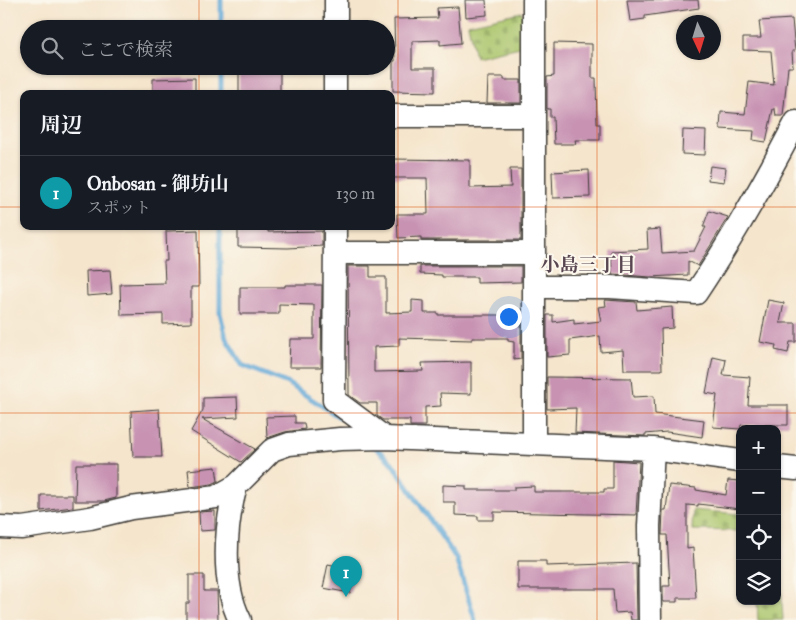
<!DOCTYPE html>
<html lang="ja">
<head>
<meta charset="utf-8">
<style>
	body { margin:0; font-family:"IM FELL Great Primer","Noto Serif JP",serif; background:#20242c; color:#f1f3f6 }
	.controls { position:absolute; right:15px; bottom:15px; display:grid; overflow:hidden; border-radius:10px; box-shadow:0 1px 4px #0004 }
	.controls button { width:45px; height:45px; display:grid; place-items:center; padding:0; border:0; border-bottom:1px solid #363941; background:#171b24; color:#f1f3f6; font:25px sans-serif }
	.compass { position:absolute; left:676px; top:15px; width:45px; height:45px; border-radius:50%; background:#171b24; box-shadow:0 1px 4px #0004; rotate:176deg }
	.you { position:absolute; left:508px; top:316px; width:18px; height:18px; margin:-12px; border:4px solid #fff; border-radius:50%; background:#1a73e8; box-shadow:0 0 0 8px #1a73e833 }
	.badge { display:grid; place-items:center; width:32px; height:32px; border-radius:50%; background:#b45309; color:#fff; font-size:16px; font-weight:700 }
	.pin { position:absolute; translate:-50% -41px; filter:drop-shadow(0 1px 2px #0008) }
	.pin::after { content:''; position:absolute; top:26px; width:18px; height:15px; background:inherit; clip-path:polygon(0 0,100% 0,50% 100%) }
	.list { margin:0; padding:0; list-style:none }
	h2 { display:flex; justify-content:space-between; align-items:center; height:65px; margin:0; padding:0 20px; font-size:21px }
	h2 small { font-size:16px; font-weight:400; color:#9ea1a6 }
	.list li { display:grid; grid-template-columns:32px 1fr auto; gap:15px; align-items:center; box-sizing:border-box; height:75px; padding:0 20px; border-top:1px solid #363941 }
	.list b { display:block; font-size:19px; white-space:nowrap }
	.list p { margin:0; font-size:16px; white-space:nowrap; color:#9ea1a6 }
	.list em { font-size:16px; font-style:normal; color:#9ea1a6 }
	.icon { flex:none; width:28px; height:28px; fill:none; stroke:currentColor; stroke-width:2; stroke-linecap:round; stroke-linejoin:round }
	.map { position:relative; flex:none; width:796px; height:620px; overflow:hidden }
	.search { position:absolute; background:#171b24; box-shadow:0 1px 4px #0004; left:20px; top:20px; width:375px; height:55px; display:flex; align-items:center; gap:12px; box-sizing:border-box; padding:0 18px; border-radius:28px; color:#9ea1a6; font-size:19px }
	.panel { position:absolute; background:#171b24; box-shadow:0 1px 4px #0004; left:20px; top:90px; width:375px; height:140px; border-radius:10px }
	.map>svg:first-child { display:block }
	.cemetery { fill:url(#cemetery-stones); stroke:#637044 }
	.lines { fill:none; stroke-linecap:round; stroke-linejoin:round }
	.stream { stroke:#5fa6d5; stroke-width:5 }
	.building { fill:#c893b3 }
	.minor-casing { stroke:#3d3a36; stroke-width:25 }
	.minor { stroke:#fff; stroke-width:22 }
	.grid { fill:none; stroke:#de560d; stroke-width:1; stroke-opacity:0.55 }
	.labels { text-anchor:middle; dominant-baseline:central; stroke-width:4; stroke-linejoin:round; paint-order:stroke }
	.neighbourhood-label { font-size:19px; font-weight:bold; fill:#584651; stroke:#fbf7ec }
</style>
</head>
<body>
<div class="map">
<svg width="796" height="620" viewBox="0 0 796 620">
	<defs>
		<pattern id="cemetery-stones" width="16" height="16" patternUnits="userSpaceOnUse" patternTransform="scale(1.25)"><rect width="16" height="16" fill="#aac56b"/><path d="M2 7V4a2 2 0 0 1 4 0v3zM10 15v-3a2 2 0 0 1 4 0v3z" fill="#92a95c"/></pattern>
	</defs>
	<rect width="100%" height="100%" fill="#fbf7ec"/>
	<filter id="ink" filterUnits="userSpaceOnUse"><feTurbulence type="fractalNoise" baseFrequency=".02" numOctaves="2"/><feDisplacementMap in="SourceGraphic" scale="10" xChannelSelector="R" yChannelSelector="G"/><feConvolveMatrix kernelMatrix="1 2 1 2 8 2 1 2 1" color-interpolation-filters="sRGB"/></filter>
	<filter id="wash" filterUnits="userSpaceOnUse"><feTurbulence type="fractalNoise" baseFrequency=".0096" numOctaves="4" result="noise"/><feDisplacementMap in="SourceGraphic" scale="20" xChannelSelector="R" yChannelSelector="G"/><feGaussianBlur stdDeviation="1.12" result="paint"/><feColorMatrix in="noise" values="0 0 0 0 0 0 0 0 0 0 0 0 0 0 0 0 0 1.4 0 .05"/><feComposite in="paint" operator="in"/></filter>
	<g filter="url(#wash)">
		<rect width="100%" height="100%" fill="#f5e5cc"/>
		<path class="cemetery" d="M 522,12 L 529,45 L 475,57 L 468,24 Z
			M 693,510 L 740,514 L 740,531 L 692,530 Z
			M 777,518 L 783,620 L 758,620 L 757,601 L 777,601 Z"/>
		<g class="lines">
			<path class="stream" d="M 221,29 L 221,0
				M 221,94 L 221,66
				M 220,226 L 220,313 L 226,338 L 242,365 L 287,383 L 339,417
				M 374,446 L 392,463 L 456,558 L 475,620"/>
		</g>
		<g id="blocks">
			<path class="building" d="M 465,0 L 486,0 L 487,15 L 466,17 Z
				M 627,0 L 698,0 L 699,8 L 645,16 L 645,19 L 630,21 Z
				M 458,7 L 461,43 L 440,45 L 440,40 L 412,41 L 412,68 L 435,68 L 435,92 L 393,91 L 393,61 L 395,61 L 394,19 L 438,18 L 437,8 Z
				M 792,19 L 795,51 L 792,51 L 793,67 L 788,67 L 783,116 L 776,116 L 775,109 L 773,109 L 766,142 L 753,140 L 754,131 L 720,129 L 721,112 L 745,114 L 749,82 L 774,85 L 771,51 L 743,50 L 743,38 L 761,38 L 759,21 Z
				M 554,43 L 592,44 L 592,78 L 596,78 L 597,124 L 600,124 L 600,140 L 575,140 L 576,144 L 554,144 L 553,117 L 550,117 L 550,109 L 547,109 L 547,77 L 554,76 Z
				M 239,66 L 280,66 L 280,94 L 239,94 Z
				M 488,77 L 504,77 L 504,80 L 521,80 L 521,103 L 487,103 Z
				M 195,78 L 195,94 L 153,94 L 153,79 Z
				M 683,130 L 706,131 L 705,155 L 682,154 Z
				M 391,159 L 470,160 L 470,188 L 511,187 L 510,169 L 521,169 L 521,240 L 421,240 L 421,237 L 398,238 L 397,214 L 428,214 L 427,178 L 391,178 Z
				M 710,166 L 726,168 L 724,182 L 708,180 Z
				M 589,170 L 590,197 L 553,198 L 552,172 Z
				M 709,211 L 728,217 L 698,266 L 688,261 L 688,275 L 650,277 L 612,274 L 611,251 L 648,249 L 647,230 L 660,229 L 662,253 L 694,251 L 706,227 L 703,227 Z
				M 255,226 L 268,226 L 268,232 L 322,231 L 322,246 L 288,248 L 238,247 L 238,229 L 255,230 Z
				M 198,230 L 199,287 L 191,287 L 191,323 L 163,324 L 163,314 L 121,315 L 120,284 L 165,283 L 164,261 L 167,261 L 166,231 Z
				M 348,266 L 370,266 L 370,277 L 386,277 L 386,313 L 412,312 L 412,300 L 424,301 L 424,313 L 438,313 L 438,315 L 521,315 L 521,359 L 514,360 L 514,342 L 508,341 L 508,338 L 472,338 L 472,340 L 399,338 L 399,346 L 374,347 L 374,372 L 423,371 L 422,363 L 471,362 L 471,394 L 440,393 L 441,406 L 425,407 L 425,426 L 410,426 L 410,420 L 383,420 L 377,416 L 377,403 L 360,403 L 349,395 Z
				M 420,266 L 521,266 L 521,282 L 477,283 L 477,277 L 442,277 L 442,275 L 420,274 Z
				M 110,270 L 112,294 L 87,296 L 86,271 Z
				M 285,285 L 322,285 L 321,367 L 289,367 L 290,339 L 314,339 L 314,305 L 279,304 L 279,314 L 240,314 L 240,287 L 285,287 Z
				M 605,300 L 636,302 L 637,310 L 672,307 L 673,328 L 661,329 L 662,370 L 624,370 L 623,350 L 601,352 L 600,336 L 570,340 L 570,355 L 547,357 L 547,315 L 553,315 L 553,322 L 574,319 L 574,324 L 601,321 L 598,307 L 606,306 Z
				M 768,300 L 784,303 L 780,323 L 796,323 L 796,342 L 790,342 L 788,353 L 775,350 L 776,345 L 760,342 Z
				M 713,357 L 726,360 L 723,375 L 750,377 L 748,405 L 788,405 L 788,425 L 741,425 L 740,429 L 713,427 L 717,395 L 706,393 Z
				M 547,377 L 631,378 L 633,397 L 654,396 L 655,414 L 704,420 L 702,437 L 667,432 L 645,434 L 645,436 L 575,433 L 576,408 L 547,409 Z
				M 237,397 L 238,417 L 202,419 L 255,449 L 241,462 L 191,431 L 203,410 L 203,398 Z
				M 159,409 L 162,457 L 133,457 L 131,411 Z
				M 295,416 L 295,423 L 304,423 L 305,429 L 285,432 L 267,438 L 266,417 Z
				M 613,460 L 639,462 L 636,515 L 494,512 L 494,520 L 478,520 L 478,516 L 455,515 L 455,502 L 443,502 L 443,485 L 466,486 L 466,490 L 514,490 L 514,487 L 534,486 L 534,492 L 604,492 L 604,489 L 613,489 Z
				M 76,464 L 116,464 L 116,498 L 104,501 L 75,501 Z
				M 216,467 L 218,481 L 212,484 L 190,487 L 188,470 Z
				M 728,480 L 740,481 L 740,509 L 698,504 L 698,506 L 687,505 L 687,549 L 693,548 L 696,598 L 677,598 L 677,602 L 663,602 L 663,586 L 670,586 L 667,535 L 662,535 L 663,510 L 666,510 L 669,485 L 696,488 L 696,490 L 726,495 Z
				M 41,495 L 73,495 L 73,507 L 41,511 Z
				M 215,511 L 215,530 L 200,531 L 199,512 Z
				M 518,561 L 546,561 L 546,566 L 636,563 L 637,620 L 631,620 L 630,612 L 615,613 L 613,589 L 518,589 Z
				M 328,564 L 355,570 L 350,593 L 323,588 Z
				M 189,575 L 204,575 L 204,591 L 217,591 L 218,620 L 186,620 L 186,603 L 189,603 Z"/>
		</g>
	</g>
	<g filter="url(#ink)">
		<use href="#blocks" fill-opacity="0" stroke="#3d3a36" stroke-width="1"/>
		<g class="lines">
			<g class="minor-casing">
				<path id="minor" d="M 336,29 L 336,0
					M 335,94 L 335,66
					M 391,116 L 533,116
					M 335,226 L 334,400 L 385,438
					M 335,253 L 533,253
					M 534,287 L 610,287 L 696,293 C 733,238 765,181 796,122
					M 534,443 L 534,0
					M 777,467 L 796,469
					M 236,486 C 225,525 221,583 240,620
					M 0,527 L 22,528 L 90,518 L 131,508 L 216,497 L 236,486 L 272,450 L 289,444 L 340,439 L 385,438 L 653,449 L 740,461
					M 650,620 L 649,526 L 653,449"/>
			</g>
			<use href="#minor" class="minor"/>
		</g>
	</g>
	<path class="grid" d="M 199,0 L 199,29M 398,0 L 398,620M 597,0 L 597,620M 199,66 L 199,94M 0,207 L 24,207M 391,207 L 796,207M 199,226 L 199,620M 0,413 L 796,413"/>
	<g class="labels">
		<g class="neighbourhood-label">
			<text x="588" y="264">小島三丁目</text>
		</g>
	</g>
</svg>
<div class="controls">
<button>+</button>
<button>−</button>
<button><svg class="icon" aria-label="locate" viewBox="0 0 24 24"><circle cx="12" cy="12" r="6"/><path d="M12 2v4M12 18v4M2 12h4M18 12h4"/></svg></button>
<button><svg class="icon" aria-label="layers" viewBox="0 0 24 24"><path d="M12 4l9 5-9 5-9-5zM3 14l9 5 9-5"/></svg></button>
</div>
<svg class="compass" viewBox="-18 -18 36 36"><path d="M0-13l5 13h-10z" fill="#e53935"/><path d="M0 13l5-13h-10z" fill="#9ea1a6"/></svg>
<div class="you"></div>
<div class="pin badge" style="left:346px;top:597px;background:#0f9aa8">1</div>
<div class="search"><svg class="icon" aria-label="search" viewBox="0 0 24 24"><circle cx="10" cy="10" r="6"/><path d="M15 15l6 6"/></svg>ここで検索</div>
<section class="panel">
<h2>周辺<small></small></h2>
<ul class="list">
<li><span class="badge" style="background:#0f9aa8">1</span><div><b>Onbosan - 御坊山</b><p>スポット</p></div><em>130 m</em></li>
</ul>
</section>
</div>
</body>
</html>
